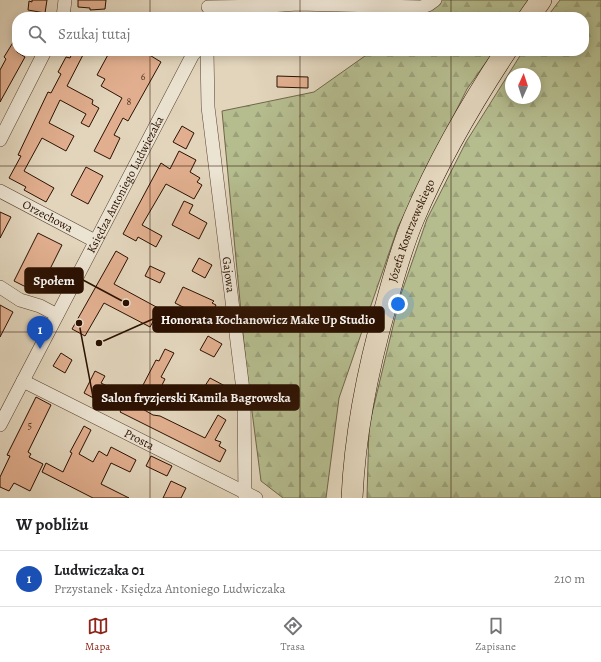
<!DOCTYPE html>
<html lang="pl">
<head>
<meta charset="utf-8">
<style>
	body { margin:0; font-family:Alegreya,serif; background:#f6f6f6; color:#202124 }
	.compass { position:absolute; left:505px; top:68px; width:36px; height:36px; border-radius:50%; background:#fff; box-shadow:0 2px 10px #0003; rotate:3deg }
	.you { position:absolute; left:398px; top:304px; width:14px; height:14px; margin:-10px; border:3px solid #fff; border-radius:50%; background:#1a73e8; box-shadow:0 0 0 6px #1a73e833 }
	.badge { display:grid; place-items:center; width:26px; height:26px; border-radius:50%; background:#8f2418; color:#fff; font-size:13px; font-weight:700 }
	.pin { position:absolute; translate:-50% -33px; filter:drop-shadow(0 1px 2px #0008) }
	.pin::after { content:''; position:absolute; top:21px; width:14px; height:12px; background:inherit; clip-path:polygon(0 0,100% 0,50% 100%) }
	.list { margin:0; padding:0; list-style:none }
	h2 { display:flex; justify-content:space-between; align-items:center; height:52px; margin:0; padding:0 16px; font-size:17px }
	h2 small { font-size:13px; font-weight:400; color:#757577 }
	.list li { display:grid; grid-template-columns:26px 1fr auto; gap:12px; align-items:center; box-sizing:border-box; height:56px; padding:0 16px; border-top:1px solid #e0e0e0 }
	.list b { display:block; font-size:15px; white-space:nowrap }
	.list p { margin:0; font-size:13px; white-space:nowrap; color:#757577 }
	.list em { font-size:13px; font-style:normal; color:#757577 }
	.icon { flex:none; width:22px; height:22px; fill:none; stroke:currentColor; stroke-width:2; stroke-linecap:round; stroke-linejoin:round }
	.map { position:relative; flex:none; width:601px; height:498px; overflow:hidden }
	.search { position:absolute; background:#fff; box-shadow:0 2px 10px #0003; left:12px; right:12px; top:12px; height:44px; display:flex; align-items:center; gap:10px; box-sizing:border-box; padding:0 14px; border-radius:16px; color:#757577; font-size:15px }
	.sheet { height:108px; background:#fff }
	nav { display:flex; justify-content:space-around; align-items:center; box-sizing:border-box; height:56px; border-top:1px solid #e0e0e0; background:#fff; font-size:11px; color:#757577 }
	nav a { display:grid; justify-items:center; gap:2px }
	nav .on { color:#8f2418 }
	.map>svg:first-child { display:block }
	.forest { fill:url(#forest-firs); stroke:#706648; fill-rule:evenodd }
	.building { fill:#e1af8f; stroke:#2b1001 }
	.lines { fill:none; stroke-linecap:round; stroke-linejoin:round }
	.minor-casing { stroke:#594130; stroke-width:14 }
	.primary-casing { stroke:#2b1001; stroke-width:22 }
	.minor { stroke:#ece4d3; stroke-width:13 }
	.primary { stroke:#e2d5bc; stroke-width:21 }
	.grid { fill:none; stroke:#2b1001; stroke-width:1; stroke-opacity:0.55 }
	.labels { text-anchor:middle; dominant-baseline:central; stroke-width:3.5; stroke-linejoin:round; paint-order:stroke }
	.number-label { font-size:10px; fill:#583824 }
	.street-label { font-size:12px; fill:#2b1001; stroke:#ece4d3 }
	.leader { fill:none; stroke:#2b1001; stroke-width:1.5 }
	.callout-dot { fill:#2b1001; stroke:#ece4d3; stroke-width:1.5 }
	.callout { fill:#2b1001; stroke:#2b1001; stroke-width:1.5 }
	.callout-label { font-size:13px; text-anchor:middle; font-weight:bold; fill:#fff }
</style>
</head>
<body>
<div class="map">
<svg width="601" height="498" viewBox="0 0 601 498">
	<defs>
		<pattern id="forest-firs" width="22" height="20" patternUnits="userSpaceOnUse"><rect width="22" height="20" fill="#b5bd8f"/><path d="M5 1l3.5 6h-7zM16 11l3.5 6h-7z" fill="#9ca17a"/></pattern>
	</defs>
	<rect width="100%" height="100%" fill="#e2d5bc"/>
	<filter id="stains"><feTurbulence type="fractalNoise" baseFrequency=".005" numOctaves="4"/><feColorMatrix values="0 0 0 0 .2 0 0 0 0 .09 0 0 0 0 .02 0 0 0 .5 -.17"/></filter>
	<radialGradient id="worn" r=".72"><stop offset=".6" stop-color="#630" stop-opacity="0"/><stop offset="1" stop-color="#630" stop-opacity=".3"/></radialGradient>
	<path class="forest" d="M 442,0 L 529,0 L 517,17 L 422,17 Z
		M 560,0 L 601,0 L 601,498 L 367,498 L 369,426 L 400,297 L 427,219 L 466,142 L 523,51 L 584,51 L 584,17 L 547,17 ZM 511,74 L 535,74 L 535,98 L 511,98 Z
		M 372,51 L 494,51 L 467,89 L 398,227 L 339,398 L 326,498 L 283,498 L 261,481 L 246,365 L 222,111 L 314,92 Z"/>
	<path class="building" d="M 32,0 L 47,0 L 45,13 L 28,10 L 29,1 L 32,2 Z
		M 78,0 L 106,0 L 105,9 L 90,10 L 90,8 L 78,7 Z
		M 17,36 L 17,52 L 25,57 L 0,102 L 0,70 L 6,59 L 4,57 Z
		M 73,51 L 85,51 L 67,86 L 93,100 L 92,104 L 99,108 L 89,127 L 81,123 L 86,114 L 60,100 L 49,123 L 74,136 L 66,151 L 42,138 L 24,171 L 54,188 L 46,202 L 24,190 L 26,187 L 9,178 L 21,156 L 18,155 L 48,92 L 51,93 L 61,74 L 58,72 L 66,57 L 70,58 Z
		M 110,51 L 143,51 L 161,62 L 128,121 L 123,118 L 114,135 L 120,138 L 110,159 L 94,151 L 122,98 L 101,86 L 105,79 L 97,75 Z
		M 277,76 L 308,77 L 308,88 L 277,87 Z
		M 182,126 L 194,133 L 186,149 L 173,142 Z
		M 179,151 L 196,160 L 190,172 L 200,178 L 197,182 L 202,185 L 194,199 L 166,184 L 142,225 L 162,236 L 156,247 L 138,237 L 136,241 L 123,234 L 161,163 L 170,169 Z
		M 86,167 L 103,176 L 88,204 L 71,195 Z
		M 184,201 L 193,205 L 189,213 L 207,223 L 199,239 L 172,225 Z
		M 0,212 L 11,217 L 0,238 Z
		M 38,233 L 62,245 L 38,293 L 14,281 Z
		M 116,251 L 128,258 L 114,284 L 160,309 L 150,327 L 104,303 L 85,336 L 72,329 Z
		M 199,258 L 212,265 L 205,278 L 192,271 Z
		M 150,266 L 165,273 L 160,283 L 145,276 Z
		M 183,287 L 214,301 L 212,303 L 216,305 L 209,320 L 175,303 Z
		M 0,305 L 13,312 L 0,337 Z
		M 208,336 L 222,344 L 214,357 L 200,350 Z
		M 165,349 L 174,353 L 161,377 L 165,379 L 157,395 L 142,387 L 156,360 L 159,361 Z
		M 61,353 L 72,360 L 65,373 L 53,366 Z
		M 95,371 L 105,376 L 101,383 L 113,389 L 105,404 L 84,393 Z
		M 210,378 L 225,386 L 219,398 L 203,389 Z
		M 36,397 L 51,405 L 28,452 L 31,454 L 29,457 L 43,464 L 30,491 L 14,483 L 9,491 L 0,487 L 0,477 L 10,456 L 7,455 Z
		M 127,400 L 153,415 L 160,416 L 205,438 L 218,415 L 226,420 L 215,440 L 221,442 L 219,446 L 226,450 L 220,462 L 120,412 Z
		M 84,426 L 91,430 L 79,454 L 93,462 L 99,451 L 107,456 L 111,447 L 136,460 L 130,472 L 111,463 L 101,484 L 129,498 L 93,498 L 42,472 L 46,463 L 63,472 L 72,453 L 70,452 Z
		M 151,456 L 172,466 L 167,476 L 146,466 Z
		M 171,481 L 186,488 L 181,498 L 163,498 Z"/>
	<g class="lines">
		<g class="minor-casing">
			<g id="minor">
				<path d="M 208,7 L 270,6 L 297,4 L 421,7 L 428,5 L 435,0"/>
				<path d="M 63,17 L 65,0"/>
				<path id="s1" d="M 207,51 L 208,107 L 244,398 L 245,498"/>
				<path d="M 0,140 L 45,51"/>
				<path id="s2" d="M 0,191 L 95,241"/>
				<path d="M 0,287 L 20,300 L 40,306 L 57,315"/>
				<path id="s3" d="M 23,381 L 256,498"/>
				<path id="s4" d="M 0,425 L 192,56 L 196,51"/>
			</g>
		</g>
		<g class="primary-casing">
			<g id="primary">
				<path d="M 529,17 L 541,0"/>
				<path id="s5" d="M 352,498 C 355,432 368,368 386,305 C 394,275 402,246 414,218 C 439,159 471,104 506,51"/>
			</g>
		</g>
		<use href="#minor" class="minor"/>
		<use href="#primary" class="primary"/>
	</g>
	<path class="grid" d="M 150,0 L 150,17M 300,0 L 300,17M 451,0 L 451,17M 150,51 L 150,498M 300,51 L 300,498M 451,51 L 451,498M 0,166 L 601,166M 0,332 L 601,332"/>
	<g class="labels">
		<g class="number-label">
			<text x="143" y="76">6</text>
			<text x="129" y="101">8</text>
			<text x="30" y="425">5</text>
		</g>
		<g class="street-label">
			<text stroke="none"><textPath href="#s4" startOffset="271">Księdza Antoniego Ludwiczaka</textPath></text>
			<text stroke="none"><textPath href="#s2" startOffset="54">Orzechowa</textPath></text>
			<text stroke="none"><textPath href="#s5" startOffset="275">Józefa Kostrzewskiego</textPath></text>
			<text stroke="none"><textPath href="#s1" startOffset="225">Gajowa</textPath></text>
			<text stroke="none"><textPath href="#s3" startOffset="130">Prosta</textPath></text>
		</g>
	</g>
	<path class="leader" d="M126 303L83 280M99 343L153 319M79 323L93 397"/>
	<g class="callout-dot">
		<circle cx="126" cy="303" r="4"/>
		<circle cx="99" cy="343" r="4"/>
		<circle cx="79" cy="323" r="4"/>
	</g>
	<g class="callout">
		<rect x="25" y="268" width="58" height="25" rx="4"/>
		<rect x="153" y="307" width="231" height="25" rx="4"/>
		<rect x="93" y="385" width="206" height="25" rx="4"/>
	</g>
	<g class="callout-label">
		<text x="54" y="285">Społem</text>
		<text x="268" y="324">Honorata Kochanowicz Make Up Studio</text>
		<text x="196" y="402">Salon fryzjerski Kamila Bagrowska</text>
	</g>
	<rect width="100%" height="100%" filter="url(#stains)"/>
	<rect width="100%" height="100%" fill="url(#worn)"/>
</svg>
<svg class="compass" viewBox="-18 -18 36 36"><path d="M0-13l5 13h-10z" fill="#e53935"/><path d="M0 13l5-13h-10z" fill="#757577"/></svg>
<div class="you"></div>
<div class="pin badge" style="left:40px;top:349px;background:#1a4fb4">1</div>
<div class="search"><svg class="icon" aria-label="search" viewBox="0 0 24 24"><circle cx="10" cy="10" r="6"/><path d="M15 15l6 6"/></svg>Szukaj tutaj</div>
</div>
<section class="sheet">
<h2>W pobliżu<small></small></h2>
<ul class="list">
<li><span class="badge" style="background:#1a4fb4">1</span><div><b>Ludwiczaka 01</b><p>Przystanek · Księdza Antoniego Ludwiczaka</p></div><em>210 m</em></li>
</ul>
</section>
<nav>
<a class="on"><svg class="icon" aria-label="map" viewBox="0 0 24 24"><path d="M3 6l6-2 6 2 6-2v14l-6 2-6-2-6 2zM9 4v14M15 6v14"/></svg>Mapa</a>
<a><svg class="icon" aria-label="directions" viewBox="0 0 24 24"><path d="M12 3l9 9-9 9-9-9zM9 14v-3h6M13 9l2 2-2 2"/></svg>Trasa</a>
<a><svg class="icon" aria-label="saved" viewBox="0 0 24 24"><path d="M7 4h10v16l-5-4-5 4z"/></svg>Zapisane</a>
</nav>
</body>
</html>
